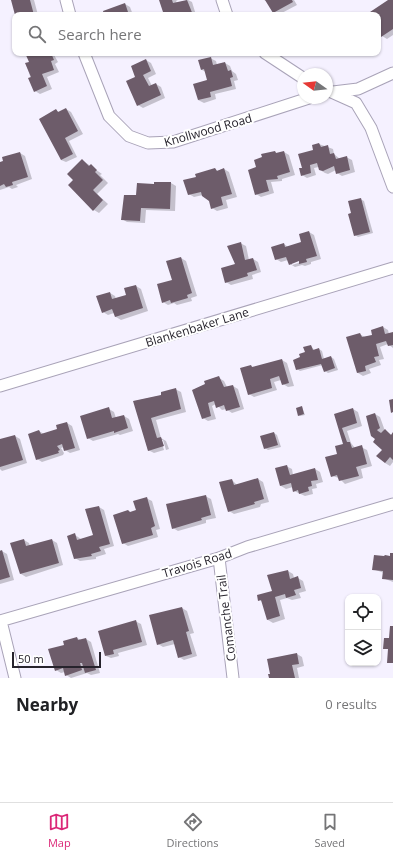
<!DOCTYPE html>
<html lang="en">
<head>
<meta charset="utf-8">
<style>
	body { margin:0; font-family:"Open Sans",sans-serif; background:#f6f6f6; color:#202124 }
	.controls { position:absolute; right:12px; bottom:12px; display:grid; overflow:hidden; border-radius:8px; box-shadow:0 1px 3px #0004 }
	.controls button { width:36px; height:36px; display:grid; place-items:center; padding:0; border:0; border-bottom:1px solid #e0e0e0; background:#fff; color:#202124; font:20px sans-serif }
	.compass { position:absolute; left:297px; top:68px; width:36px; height:36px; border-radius:50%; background:#fff; box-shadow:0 1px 3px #0004; rotate:285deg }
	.scale { position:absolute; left:12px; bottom:10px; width:89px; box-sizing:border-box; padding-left:4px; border:2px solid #26232c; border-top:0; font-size:11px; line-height:14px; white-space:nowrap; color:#26232c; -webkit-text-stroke:3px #fff; paint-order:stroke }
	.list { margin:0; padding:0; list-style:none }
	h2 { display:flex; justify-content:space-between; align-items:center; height:52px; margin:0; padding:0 16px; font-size:17px }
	h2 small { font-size:13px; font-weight:400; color:#757577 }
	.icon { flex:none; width:22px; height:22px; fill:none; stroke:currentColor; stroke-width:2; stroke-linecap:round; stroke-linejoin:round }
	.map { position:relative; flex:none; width:393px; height:678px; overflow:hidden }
	.search { position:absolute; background:#fff; box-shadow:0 1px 3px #0004; left:12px; right:12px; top:12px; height:44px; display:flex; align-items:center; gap:10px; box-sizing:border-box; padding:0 14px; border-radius:8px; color:#757577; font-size:15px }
	.sheet { height:124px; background:#fff }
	nav { display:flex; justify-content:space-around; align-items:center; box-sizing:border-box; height:56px; border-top:1px solid #e0e0e0; background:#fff; font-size:11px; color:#757577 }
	nav a { display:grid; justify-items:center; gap:2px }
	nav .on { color:#db2777 }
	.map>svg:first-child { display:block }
	.shadow { fill:#0003; fill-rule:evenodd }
	.building { fill:#6d5c6a }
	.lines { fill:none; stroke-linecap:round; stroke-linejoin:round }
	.minor-casing { stroke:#a9a3b8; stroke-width:13 }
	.minor { stroke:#fff; stroke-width:11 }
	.labels { text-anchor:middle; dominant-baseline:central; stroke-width:4; stroke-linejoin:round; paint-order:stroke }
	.street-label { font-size:12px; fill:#26232c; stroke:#fff }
</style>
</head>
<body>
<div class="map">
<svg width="393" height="678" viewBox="0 0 393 678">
	<rect width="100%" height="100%" fill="#f5f1ff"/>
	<path class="shadow" d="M 12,0 L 34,0 L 38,15 L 16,15 Z
		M 162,0 L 178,0 L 176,1 L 177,3 L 188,0 L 192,2 L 196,15 L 165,15 Z
		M 264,0 L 294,0 L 297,5 L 278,15 L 274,13 L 268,2 Z
		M 390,0 L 393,0 L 393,35 L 387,39 L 382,36 L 378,30 L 378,15 L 368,14 Z
		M 125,4 L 130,7 L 133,15 L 105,15 Z
		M 28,53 L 53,53 L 58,62 L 55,64 L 59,72 L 47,77 L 52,89 L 40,94 L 35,91 L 26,64 L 30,62 Z
		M 118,53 L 133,53 L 124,56 Z
		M 210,58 L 216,61 L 217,65 L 225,63 L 230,66 L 232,71 L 236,74 L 238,80 L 234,81 L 236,89 L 215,94 L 216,99 L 204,103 L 198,100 L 208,81 L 206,72 L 202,70 Z
		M 146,60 L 151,63 L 156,74 L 148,78 L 152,86 L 156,84 L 161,87 L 165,98 L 143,108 L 138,105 L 137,77 Z
		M 66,109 L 71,112 L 83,134 L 69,141 L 77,157 L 66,162 L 61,160 L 56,110 L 60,113 Z
		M 319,144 L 333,149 L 334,154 L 340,159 L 346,157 L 352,160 L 355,172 L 342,176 L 337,173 L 336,170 L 328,174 L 325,173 L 320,170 L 319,167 L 314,168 L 316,175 L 307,178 L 302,175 L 303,168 Z
		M 275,152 L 278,154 L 284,152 L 289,155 L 295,175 L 282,179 L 282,181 L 271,182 L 274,193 L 261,197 L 256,194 L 257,168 L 264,158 Z
		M 20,153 L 25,156 L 32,179 L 16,185 L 18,187 L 12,189 L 9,187 L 0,190 L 0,163 Z
		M 82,160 L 102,174 L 100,175 L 108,183 L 97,194 L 108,204 L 99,213 L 94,210 L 74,180 Z
		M 224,169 L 229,172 L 237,197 L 226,200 L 228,208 L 217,211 L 212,208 L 210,200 L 203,195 L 194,197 L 189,194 L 198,178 L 197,175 Z
		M 171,183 L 176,186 L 175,211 L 146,210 L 145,223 L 127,222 L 122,219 L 137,196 L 155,185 Z
		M 360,199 L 364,201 L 373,233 L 358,237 L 355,235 L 352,214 Z
		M 309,232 L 314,235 L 321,259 L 311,262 L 311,264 L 305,266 L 302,265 L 295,267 L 290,264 L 288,260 L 281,262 L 276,259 L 284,244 L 288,247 L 303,243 ZM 303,259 L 304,261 L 292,265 L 292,262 Z
		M 240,243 L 246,246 L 249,260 L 253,259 L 258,262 L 261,272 L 252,275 L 253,279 L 231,285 L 226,282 L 236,264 Z
		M 181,258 L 186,261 L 197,296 L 191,298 L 192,301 L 177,305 L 174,303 L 168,305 L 163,302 L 173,281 L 167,262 Z
		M 136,286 L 141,289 L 148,311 L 121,320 L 116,317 L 114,313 L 108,315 L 103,312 L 110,293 L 115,296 L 116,299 L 127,296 Z
		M 383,327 L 388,330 L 389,334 L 393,333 L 393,348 L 388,344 L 380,347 L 384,359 L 379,360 L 381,365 L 369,369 L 371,373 L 363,376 L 358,373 L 361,335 L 365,337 L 373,335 Z
		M 311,346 L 315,351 L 319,349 L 322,351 L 324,359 L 331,357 L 334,359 L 338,370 L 328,373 L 325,371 L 323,365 L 300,371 L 297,369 L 302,358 Z
		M 282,360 L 287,363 L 294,386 L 288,387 L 283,384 L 281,380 L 274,382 L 277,390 L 254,397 L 249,394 L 251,366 L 254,368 Z
		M 219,378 L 224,381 L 227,387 L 233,386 L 238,389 L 244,409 L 232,413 L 226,409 L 222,410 L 216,404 L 212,406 L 216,419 L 208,421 L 203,418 L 193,390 Z
		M 175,389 L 181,392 L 186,412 L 156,420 L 161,438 L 166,441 L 169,449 L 166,450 L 163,440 L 161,440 L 164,450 L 154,453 L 148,450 L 135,401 L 163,395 Z
		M 302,407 L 305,415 L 300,416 L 299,415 Z
		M 109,409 L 114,412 L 116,418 L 124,416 L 129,419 L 133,431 L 120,435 L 118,434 L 93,441 L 88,438 Z
		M 353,409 L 358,412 L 362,426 L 347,431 L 351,443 L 355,448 L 361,447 L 367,450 L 372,466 L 361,469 L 363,478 L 345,484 L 339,478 L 332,476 L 338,454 L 344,444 L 335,415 Z
		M 375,414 L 380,417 L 385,431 L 392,435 L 393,434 L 393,462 L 390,466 L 385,463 L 383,450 L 377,439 Z
		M 67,423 L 72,426 L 80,450 L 70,453 L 65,450 L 64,447 L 61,448 L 64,453 L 63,455 L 42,462 L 37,459 L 39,431 L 44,434 L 59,429 Z
		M 274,433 L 277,435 L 281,447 L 268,450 L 265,448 Z
		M 15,436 L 20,439 L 27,463 L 2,471 L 0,469 L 0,440 Z
		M 286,466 L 292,469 L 293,475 L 315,469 L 320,472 L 323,482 L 316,484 L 317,488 L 312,489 L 313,494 L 305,496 L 294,491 L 293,487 L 286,489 L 281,486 Z
		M 258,479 L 263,482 L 269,502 L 261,504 L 260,507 L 234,514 L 229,511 L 232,480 L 237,485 Z
		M 205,496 L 211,499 L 216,518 L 206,520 L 206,523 L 178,531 L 173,528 Z
		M 146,498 L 152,501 L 160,529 L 156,530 L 158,537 L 128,546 L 123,543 L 137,511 Z
		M 99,507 L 104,510 L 114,546 L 104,549 L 106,554 L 96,557 L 96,559 L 80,561 L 75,558 L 75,535 L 81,539 L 94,536 Z
		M 24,540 L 29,543 L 30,546 L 52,540 L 57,543 L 63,565 L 26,577 L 21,574 Z
		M 0,550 L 7,554 L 14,580 L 0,584 Z
		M 393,554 L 393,582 L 383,578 L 384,573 L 373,569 Z
		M 288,571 L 293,574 L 294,578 L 298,578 L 303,581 L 306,591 L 299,593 L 301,598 L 292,600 L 287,598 L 280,600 L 285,619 L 273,623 L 268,620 L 263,602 L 259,600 L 273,592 Z
		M 182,608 L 187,611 L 194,633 L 190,634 L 197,656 L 184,660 L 179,657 L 175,644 L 163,647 L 158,644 Z
		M 135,621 L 141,624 L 147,645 L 118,653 L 119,656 L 111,658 L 106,656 Z
		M 77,638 L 81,640 L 86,639 L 91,642 L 100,673 L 91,675 L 87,673 L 71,678 L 66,675 L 65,672 L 61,673 L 56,670 L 66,645 Z
		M 297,654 L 302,657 L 304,666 L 297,668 L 299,678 L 271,678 Z"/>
	<path class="building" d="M 11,0 L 30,0 L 34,15 L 15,15 Z
		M 159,0 L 172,0 L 173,3 L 187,0 L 193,15 L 164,15 Z
		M 265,0 L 292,0 L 293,2 L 273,13 Z
		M 388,0 L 393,0 L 393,29 L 381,37 L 378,32 L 378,15 L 367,14 Z
		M 125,3 L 129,15 L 104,15 L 103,11 Z
		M 25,53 L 51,53 L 54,60 L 51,61 L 54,70 L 42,74 L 47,86 L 34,92 L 28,78 L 31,77 L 25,63 L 29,62 Z
		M 211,57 L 213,65 L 225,62 L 228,71 L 231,70 L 233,77 L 230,78 L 232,86 L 210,92 L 211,97 L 198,100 L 193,84 L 207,80 L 204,69 L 201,70 L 198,60 Z
		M 146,59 L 151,71 L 143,75 L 149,86 L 156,83 L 161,95 L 137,106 L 126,81 L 135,77 L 131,66 Z
		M 66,108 L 78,131 L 65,138 L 73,154 L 61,160 L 39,119 L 56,109 L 58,112 Z
		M 319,143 L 321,147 L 328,145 L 330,154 L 334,153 L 336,159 L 347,156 L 350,170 L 336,174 L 334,166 L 323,171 L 319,170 L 317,163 L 310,165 L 311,173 L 301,176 L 299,168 L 302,168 L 298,154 L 313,150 L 312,145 Z
		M 275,151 L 276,153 L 284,151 L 290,172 L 277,176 L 278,179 L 266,180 L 269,191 L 255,195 L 248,170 L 256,167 L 254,160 L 262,157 L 261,154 Z
		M 20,152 L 28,177 L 12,182 L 13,185 L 6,187 L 4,184 L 0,186 L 0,162 L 3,161 L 2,157 Z
		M 82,159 L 89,166 L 91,164 L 97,170 L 95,172 L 103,180 L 93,190 L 103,200 L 93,211 L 68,185 L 73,180 L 67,174 Z
		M 215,168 L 217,171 L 224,168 L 232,194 L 221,197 L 223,205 L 211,209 L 209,201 L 202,196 L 201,192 L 188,195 L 183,180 L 196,177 L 195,174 Z
		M 154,182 L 171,182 L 170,209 L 141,208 L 140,221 L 121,220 L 124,195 L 136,195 L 137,183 L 154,184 Z
		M 361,198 L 370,232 L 354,236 L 348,214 L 351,213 L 348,201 Z
		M 309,231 L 317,256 L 306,259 L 307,262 L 299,264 L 299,261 L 289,265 L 286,257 L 275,260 L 271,247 L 284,243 L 285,247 L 301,242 L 299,234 Z
		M 241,242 L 245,260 L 253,258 L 257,270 L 247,273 L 248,276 L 225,283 L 221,268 L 235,264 L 227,246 Z
		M 181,257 L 192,293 L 187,295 L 188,298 L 171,303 L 170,300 L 162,303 L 157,284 L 172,280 L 166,261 Z
		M 136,285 L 143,308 L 115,317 L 112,309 L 102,313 L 96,296 L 110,292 L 112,299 L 126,295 L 124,288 Z
		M 383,326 L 385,334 L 393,332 L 393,345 L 388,346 L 386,341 L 376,344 L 379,356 L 374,357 L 376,362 L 365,366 L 366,371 L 357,373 L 346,337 L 360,333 L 362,337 L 372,335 L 371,330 Z
		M 311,345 L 313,350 L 319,348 L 322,359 L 331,356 L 335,368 L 324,372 L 321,364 L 296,370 L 293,360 L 300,357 L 299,354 L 305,352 L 303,347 Z
		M 282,359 L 289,383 L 282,385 L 279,376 L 270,379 L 272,388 L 248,395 L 240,368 L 251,365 L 252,367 Z
		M 219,376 L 224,387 L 233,385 L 240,407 L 226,411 L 224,405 L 216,408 L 214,401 L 208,403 L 211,416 L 202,419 L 192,390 L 205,384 L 204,381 Z
		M 176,388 L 181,409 L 151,418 L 157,438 L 161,437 L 164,446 L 148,451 L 133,401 L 161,395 L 161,392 Z
		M 393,399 L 393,412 L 391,413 L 389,400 Z
		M 302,406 L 304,414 L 298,416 L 296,408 Z
		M 109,407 L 112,418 L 124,415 L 128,428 L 114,433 L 114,431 L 87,439 L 80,416 Z
		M 353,408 L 357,423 L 342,428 L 347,442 L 350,442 L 352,448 L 362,445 L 367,464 L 356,467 L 359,476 L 339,481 L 337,475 L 331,477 L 325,457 L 337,454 L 335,446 L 343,444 L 334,414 Z
		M 375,413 L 380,428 L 377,430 L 378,431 L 381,433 L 385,429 L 391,435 L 393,432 L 393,460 L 390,457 L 385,463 L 376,456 L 382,450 L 373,442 L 375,439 L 371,436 L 366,416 Z
		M 67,422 L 75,448 L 64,451 L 62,444 L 57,446 L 60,450 L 58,451 L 59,453 L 36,460 L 28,434 L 39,430 L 41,434 L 57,429 L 56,425 Z
		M 274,432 L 278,445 L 264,449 L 260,436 Z
		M 15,435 L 23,460 L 0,467 L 0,439 Z
		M 287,465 L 290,475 L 315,468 L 318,480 L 311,481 L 312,486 L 308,487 L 309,491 L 299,494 L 298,490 L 293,492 L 291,483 L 280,486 L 275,468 Z
		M 258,478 L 264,499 L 254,502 L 255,504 L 228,512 L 219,482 L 232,479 L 234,485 Z
		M 206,495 L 211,515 L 201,518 L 202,520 L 172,529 L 166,504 Z
		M 147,497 L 155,526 L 151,528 L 153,535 L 122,544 L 113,515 L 128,510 L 130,512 L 136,510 L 133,501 Z
		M 99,506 L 110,544 L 99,547 L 101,551 L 91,554 L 92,556 L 74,559 L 67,536 L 75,533 L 77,540 L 93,535 L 85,509 Z
		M 24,539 L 26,546 L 52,539 L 59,563 L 20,574 L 10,543 Z
		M 2,550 L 10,577 L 0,580 L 0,551 Z
		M 390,553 L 393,553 L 393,580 L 382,579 L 383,571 L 372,570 L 374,555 L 384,556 L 385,555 L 390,556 Z
		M 288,570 L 290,579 L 298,576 L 301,588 L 294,590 L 296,595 L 286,598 L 285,594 L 275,597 L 280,616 L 267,620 L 261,600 L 258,601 L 257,595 L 272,591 L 267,575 Z
		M 182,607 L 189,631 L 186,632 L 192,654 L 178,658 L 173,640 L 157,645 L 149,615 Z
		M 136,620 L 142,642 L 113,650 L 114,654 L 105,656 L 98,631 Z
		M 390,626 L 393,626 L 393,663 L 387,663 L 388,649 L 383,649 L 384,638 L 389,638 Z
		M 77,637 L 78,640 L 86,638 L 96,670 L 85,673 L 82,663 L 80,663 L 82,670 L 65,676 L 63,668 L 55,671 L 48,649 L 64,645 L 63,641 Z
		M 297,653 L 299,664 L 292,665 L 295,678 L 269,678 L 268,674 L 270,674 L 267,659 Z"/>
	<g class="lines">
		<g class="minor-casing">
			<path id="minor" d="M 66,0 L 70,15
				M 222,0 L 227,15
				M 84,53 L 109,116 L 129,136 L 148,143 L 173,142 L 309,98
				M 265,53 L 303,78
				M 327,90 L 356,103 L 371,128 L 393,187
				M 333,92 L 358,89 L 393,73
				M 0,386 L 393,268
				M 219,558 L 233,678
				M 0,621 L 219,558 L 247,547 L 393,504
				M 1,621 L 15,678"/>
		</g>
		<use href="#minor" class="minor"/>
	</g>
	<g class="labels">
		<g class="street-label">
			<text transform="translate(208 130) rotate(-16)">Knollwood Road</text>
			<text transform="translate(197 327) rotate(-17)">Blankenbaker Lane</text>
			<text transform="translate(197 563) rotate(-17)">Travois Road</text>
			<text transform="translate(226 618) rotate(-97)">Comanche Trail</text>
		</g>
	</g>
</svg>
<div class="controls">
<button><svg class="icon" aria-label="locate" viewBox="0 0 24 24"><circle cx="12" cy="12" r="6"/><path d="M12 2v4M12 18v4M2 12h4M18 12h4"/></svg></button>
<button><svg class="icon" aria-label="layers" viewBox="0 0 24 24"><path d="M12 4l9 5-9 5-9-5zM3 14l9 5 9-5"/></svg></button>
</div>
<svg class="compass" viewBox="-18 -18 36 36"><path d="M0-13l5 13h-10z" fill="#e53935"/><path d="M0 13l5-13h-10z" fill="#757577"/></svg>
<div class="scale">50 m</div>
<div class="search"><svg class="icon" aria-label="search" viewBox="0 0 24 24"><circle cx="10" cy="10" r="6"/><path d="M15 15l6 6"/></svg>Search here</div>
</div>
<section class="sheet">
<h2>Nearby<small>0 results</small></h2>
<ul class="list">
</ul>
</section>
<nav>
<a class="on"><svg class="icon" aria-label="map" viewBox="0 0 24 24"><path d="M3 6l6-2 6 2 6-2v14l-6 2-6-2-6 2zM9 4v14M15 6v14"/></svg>Map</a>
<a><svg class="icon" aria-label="directions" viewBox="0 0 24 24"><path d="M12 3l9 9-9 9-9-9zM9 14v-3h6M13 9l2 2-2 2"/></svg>Directions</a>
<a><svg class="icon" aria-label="saved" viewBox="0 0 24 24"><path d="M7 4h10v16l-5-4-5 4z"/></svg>Saved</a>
</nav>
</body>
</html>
